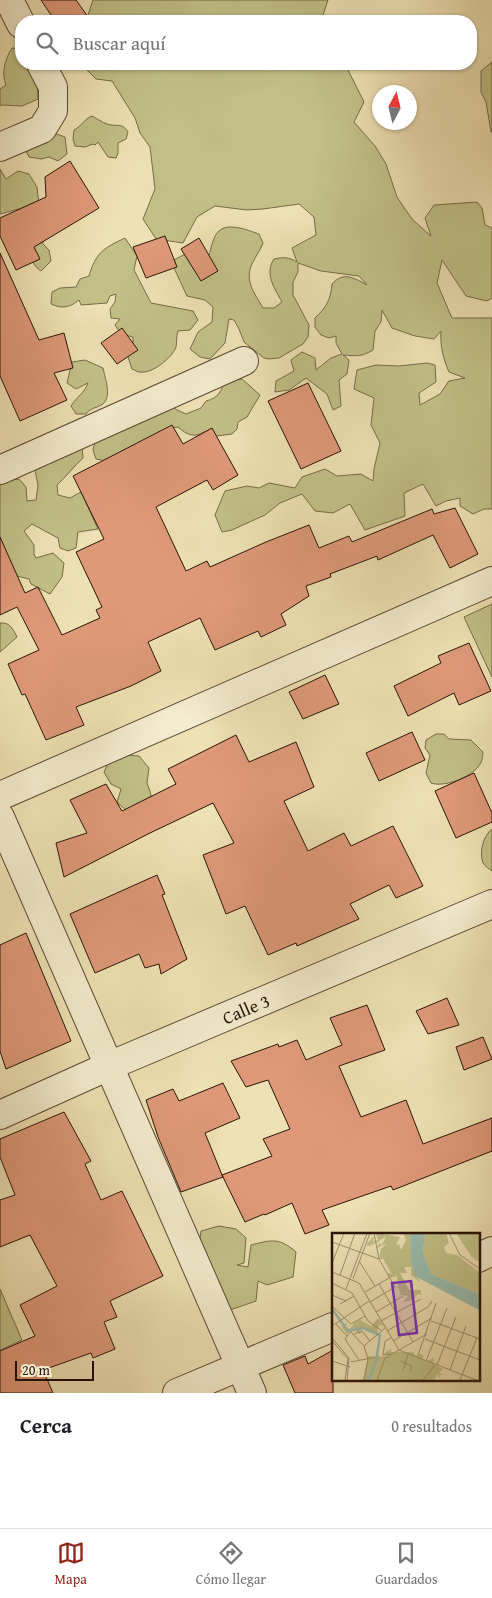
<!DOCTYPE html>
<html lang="es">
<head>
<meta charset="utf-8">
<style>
	body { margin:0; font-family:"Gentium Book Plus",serif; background:#f6f6f6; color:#202124 }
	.compass { position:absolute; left:372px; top:85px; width:45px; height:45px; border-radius:50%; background:#fff; box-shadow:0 1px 4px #0004; rotate:7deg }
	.scale { position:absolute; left:15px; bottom:12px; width:79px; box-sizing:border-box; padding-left:5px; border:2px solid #2a1308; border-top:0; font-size:14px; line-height:18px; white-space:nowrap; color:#2a1308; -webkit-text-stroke:4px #f4ecce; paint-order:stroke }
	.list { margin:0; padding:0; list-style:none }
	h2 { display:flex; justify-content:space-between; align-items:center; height:65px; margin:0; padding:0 20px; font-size:21px }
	h2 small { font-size:16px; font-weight:400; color:#757577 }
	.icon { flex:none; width:28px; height:28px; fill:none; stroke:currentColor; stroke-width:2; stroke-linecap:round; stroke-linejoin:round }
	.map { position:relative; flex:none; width:492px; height:1393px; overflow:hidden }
	.search { position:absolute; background:#fff; box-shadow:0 1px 4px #0004; left:15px; right:15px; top:15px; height:55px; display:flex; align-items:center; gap:12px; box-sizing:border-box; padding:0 18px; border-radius:20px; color:#757577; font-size:19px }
	.sheet { height:135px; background:#fff }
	nav { display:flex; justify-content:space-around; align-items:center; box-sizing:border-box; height:70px; border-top:1px solid #e0e0e0; background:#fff; font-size:14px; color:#757577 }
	nav a { display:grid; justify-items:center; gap:2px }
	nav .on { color:#8f2418 }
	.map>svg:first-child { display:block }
	.green { fill:#c1c087; stroke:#766a48 }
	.building { fill:#de9979; stroke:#2a1308 }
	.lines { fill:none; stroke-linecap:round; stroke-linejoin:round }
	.minor-casing { stroke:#5b4633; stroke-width:30 }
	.minor { stroke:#f4ecce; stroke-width:28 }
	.labels { text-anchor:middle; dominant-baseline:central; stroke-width:5; stroke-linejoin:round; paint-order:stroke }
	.street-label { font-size:18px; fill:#2a1308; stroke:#f4ecce }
	.inset-river { fill:none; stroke:#99bdaf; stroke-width:2.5 }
	.inset-road { fill:none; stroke:#a08f6f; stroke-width:1 }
	.view { fill:#7b2cbf; fill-opacity:0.15; stroke:#7b2cbf; stroke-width:2.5 }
	.inset-edge { fill:none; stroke:#2a1308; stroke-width:2.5 }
</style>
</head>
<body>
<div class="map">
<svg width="492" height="1393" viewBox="0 0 492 1393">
	<rect width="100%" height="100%" fill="#eee1b3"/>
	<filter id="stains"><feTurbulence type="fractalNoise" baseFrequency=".004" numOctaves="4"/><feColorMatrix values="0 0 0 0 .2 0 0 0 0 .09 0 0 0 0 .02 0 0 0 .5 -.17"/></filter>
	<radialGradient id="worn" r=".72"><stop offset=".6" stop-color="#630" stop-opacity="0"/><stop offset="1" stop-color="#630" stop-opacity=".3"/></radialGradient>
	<path class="green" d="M 93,0 L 328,0 L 321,21 L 86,21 Z
		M 12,48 L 21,49 L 21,64 L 31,64 L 37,81 L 38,99 L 22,106 L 2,105 L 0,106 L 0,89 L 6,85 C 1,73 5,59 12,48 Z
		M 492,62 L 492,132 L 491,132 L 486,102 L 481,92 L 481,71 Z
		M 84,64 L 343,64 L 346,66 L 364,102 L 354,122 L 375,146 L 386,164 L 397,197 L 405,209 L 413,220 L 431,236 L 425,218 L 434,205 L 477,202 L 482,208 L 485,225 L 492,228 L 492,298 L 487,301 L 466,296 L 442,260 L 437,283 L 452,318 L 492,318 L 492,509 L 484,509 L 473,514 L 460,506 L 460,498 L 446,501 L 436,506 L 423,484 L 404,493 L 405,516 L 365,530 L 350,504 L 333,513 L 315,511 L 302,494 L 280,503 L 265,515 L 232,530 L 222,532 L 215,515 L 225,491 L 247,486 L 259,488 L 269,483 L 295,488 L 302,477 L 325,469 L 337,476 L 361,474 L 373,481 L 374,469 L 380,443 L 371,425 L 374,398 L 354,389 L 357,370 L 376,365 L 399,366 L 427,363 L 435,365 L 436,382 L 419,393 L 420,405 L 440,394 L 449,381 L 465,378 L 449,372 C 443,358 440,346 441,331 L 434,339 L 415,336 L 392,328 L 382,310 L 381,322 L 375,331 L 373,350 C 361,357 357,356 343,355 L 349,360 L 347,374 L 339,380 L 341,406 L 333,410 L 327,394 L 306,378 L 289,390 L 275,392 L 276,381 L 294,371 L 291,360 L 302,352 L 315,358 L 316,370 L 331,358 L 342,354 L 336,343 L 336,336 L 329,338 L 321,335 L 315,327 L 315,318 C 326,308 331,299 332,284 C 344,271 354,278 367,285 L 359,276 L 321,271 L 298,263 L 298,272 L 293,282 L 293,295 L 309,325 L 308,337 L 303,344 L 279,358 L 269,359 L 264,358 L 244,342 L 239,329 L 234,320 L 229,319 L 225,343 L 210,359 L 200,357 L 190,349 L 198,332 L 212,322 L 213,307 L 205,300 L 187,296 L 174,268 L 174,260 L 185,254 L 209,255 C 211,249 213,238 217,233 C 226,221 247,230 259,234 L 263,243 C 260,251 255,257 252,264 C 244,281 255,294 263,308 L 274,308 L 282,302 C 275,289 264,274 274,259 C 283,257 289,257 297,262 L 292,248 L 316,235 L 314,217 L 299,204 L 263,209 L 247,210 L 215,206 L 197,217 L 183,243 L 156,239 L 143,219 L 155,189 L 150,147 L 140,133 L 135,118 L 112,81 L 96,79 L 84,67 Z
		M 92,116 C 98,119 104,124 111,125 C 119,126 122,123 128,132 L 126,139 L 118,143 L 118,153 L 116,158 L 108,157 L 98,142 L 95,145 L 93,144 L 85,147 L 75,146 L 73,139 L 74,130 C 82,126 84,119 92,116 Z
		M 43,129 L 65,137 L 67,154 L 58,161 L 49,157 L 41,159 L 29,157 L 24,147 Z
		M 0,169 L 6,179 L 18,171 L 29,174 L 37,187 L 43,244 L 49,250 L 51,261 L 41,271 C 24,261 27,225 26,207 L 0,214 Z
		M 125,238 L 137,256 L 134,270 L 151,303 L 193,311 L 198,320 L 190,330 L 178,331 C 176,337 177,342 176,347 C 172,358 152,374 140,372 C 137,372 135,370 132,369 L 128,357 L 133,343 L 133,337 L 121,334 L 115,325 L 120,319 L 111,318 L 110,309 L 115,302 L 116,294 L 110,296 L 107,303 L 81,305 L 79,300 C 69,308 62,309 51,304 L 52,292 L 60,288 L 76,287 L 80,279 L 89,276 C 96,252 104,248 125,238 Z
		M 85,360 L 103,368 C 105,378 112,396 103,404 C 97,408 90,408 86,414 L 76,414 L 71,406 C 77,396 84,394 88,383 L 76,389 L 67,383 L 72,362 Z
		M 242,379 L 260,395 L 247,417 L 238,422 L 237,429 L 232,434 L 216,436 L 204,432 C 194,438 187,435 178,427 L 165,429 L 117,463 L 96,459 L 93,450 L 95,441 L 112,435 L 172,401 L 175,409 L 186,414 L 201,408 L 206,401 C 219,398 221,391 225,380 Z
		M 82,446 L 83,458 C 74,466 67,476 57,485 L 58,495 L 70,498 L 81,492 L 98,529 L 78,532 L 76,548 L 68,551 L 60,548 L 58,538 L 32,524 L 24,531 L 34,545 L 34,554 L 36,558 L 53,553 L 64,563 L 62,577 L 50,594 L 31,584 L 29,579 L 9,574 L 0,550 L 0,484 L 4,481 L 19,479 L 26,487 L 27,501 L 36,500 L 38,485 L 35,470 L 38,451 Z
		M 492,604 L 492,677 L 464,617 Z
		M 0,623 C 10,622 13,629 17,637 L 0,652 Z
		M 436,734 L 444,734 L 449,739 L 471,740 L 483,752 C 483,753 482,760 482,760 C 477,776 445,788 431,783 L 426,773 L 430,755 L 425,748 L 426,740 Z
		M 124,755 L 139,756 L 149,768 L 147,783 L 150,791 L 152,800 L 128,812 L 117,802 L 121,789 L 111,784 L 104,772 L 109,761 Z
		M 492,829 L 492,871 C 489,869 485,866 483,863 C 479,852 483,836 492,829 Z
		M 219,1226 L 236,1229 L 246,1238 L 244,1263 L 237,1265 L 248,1267 L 251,1245 C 271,1240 279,1237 296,1252 L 293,1277 L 267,1285 L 258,1281 L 256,1301 L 230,1310 L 211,1291 L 213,1269 C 195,1261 199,1247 201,1231 Z
		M 0,1289 L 22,1340 L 0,1350 Z"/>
	<path class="building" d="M 41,0 L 76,0 L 91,21 L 55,21 Z
		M 70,161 L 99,208 L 34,247 L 40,259 L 16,270 L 0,236 L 0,218 L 46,197 L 45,177 Z
		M 165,236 L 177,267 L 146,278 L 133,247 Z
		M 199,238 L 218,271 L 201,281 L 181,249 Z
		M 0,253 L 39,340 L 64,333 L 73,368 L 54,373 L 67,400 L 20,421 L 0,376 Z
		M 122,328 L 138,350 L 117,364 L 101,343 Z
		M 308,383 L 341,451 L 301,469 L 268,401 Z
		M 172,425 L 183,444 L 212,428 L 238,475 L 213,490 L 207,480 L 156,507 L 186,571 L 207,561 L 210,567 L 266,542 L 309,525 L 319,548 L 349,536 L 352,542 L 432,509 L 434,514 L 455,508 L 478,554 L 450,568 L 433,535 L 378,560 L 377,556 L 330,574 L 331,577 L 306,586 L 309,596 L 281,614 L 286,625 L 261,637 L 258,631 L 215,650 L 200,618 L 148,642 L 161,671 L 131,686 L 76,707 L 84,725 L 46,740 L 25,694 L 22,695 L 8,664 L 39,650 L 17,607 L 0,615 L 0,537 L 25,593 L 38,587 L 62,635 L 100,618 L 96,610 L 102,607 L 76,552 L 104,539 L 73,476 Z
		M 469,643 L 491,691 L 459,705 L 454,693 L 408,716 L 394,686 L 441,663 L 438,656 Z
		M 325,675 L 339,704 L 303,719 L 289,692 Z
		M 412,732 L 425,760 L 379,781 L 366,753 Z
		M 236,735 L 249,762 L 296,742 L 314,787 L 284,801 L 308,851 L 344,833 L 351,846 L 393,826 L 423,886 L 396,898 L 389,885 L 350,904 L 359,919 L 297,946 L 296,943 L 268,955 L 245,906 L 226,914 L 203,855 L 234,843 L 213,803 L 150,833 L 64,877 L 56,843 L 87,833 L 70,800 L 106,784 L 122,811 L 176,784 L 168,769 Z
		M 474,773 L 492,813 L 492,822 L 456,838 L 435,791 Z
		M 157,875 L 165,894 L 162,895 L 187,959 L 161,974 L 159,964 L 145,968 L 139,954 L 95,973 L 70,914 Z
		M 26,933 L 71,1041 L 6,1069 L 0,1051 L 0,945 Z
		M 447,998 L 459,1025 L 428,1034 L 416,1011 Z
		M 367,1005 L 385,1050 L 339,1066 L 361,1117 L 406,1100 L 423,1144 L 492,1118 L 492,1151 L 393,1190 L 391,1186 L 322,1210 L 329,1225 L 305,1234 L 292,1203 L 265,1215 L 264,1214 L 245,1222 L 222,1175 L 223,1177 L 181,1192 L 158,1137 L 146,1100 L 173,1089 L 179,1101 L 223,1083 L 240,1118 L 205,1133 L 222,1175 L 272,1156 L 263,1139 L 290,1129 L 268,1080 L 246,1087 L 231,1061 L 278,1044 L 279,1047 L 297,1040 L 306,1060 L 342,1045 L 330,1018 Z
		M 483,1037 L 492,1059 L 464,1070 L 456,1047 Z
		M 64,1112 L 91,1161 L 85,1164 L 101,1200 L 122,1191 L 163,1276 L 110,1301 L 117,1317 L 104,1322 L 115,1349 L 93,1358 L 91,1353 L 43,1370 L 53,1393 L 0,1393 L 0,1351 L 35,1336 L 20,1305 L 57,1286 L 30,1235 L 0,1247 L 0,1200 L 15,1195 L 0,1157 L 0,1139 Z
		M 333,1350 L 333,1393 L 295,1393 L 283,1365 L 305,1356 L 308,1364 Z"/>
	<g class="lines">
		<g class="minor-casing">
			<path id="minor" d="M 9,0 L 21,24
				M 0,147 L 42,129 L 53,111 L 53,87 L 41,64
				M 0,470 L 244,361
				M 0,796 L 492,581
				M 0,817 L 252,1393
				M 0,1115 L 109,1066 L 492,904
				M 478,1258 L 492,1251
				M 177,1393 L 333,1327"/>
		</g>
		<use href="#minor" class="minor"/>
	</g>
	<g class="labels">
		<g class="street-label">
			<text transform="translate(246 1009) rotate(-23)">Calle 3</text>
		</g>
	</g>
	<g transform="translate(332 1233)">
		<rect width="148" height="148" fill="#eee1b3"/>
		<path d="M 44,0 L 68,4 L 64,12 L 67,11 L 69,17 L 74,7 L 71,0 L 78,0 L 80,34 L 88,49 L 79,42 L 79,34 L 72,34 L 75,40 L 68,40 L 77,57 L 89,57 L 89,62 L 86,61 L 81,67 L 71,69 L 76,63 L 64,61 L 69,61 L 66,55 L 62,56 L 66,54 L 65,43 L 57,45 L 55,40 L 60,41 L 51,26 L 47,26 L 49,16 L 55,10 L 45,15 L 44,10 L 46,14 L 47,10 L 50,12 L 54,3 L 46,9 L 37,13 L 34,12 L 42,3 L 41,9 L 46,7 ZM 93,0 L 114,0 L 117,10 L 112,14 L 114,20 L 125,22 L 147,39 L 147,61 L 99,41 L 91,19 ZM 124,0 L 147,0 L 147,29 L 139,23 ZM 46,85 L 52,93 L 47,92 L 45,100 L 30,95 L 26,96 L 30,100 L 27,101 L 22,95 L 15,101 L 10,94 L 15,89 L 14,94 L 18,96 L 24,88 L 26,94 L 25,88 L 28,87 L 39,93 ZM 57,115 L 59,116 L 60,119 L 81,119 L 85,125 L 88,120 L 92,123 L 90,126 L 95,128 L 102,125 L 101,131 L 111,136 L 107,140 L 112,142 L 107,142 L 108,145 L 106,144 L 106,140 L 102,147 L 31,147 L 36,123 L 44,124 L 45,120 L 48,124 L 57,122 L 52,121 L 56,117 L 59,119 Z" fill="#c1c087"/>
		<path d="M 78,0 L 93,0 L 91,19 L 99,41 L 147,61 L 147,77 L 83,43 L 79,28 Z" fill="#99bdaf"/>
		<path class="inset-river" d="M 0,76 L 16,98 L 31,95 L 48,102 L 44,129 L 36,147"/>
		<path class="inset-road" d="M 117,0 L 128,22 L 148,36M 0,9 L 47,26M 27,28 L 43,53M 0,30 L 12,0M 0,39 L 27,50 L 67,117 L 144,147M 8,42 L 23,0M 21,46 L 38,0M 0,50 L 20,60 L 36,88 L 50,98M 47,51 L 81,109M 14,56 L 35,0M 33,59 L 57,45M 0,62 L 14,68M 38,69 L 63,54 L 47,26 L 42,0M 8,71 L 22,63M 0,73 L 19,91 L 33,83M 44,79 L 71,63M 49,88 L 89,66M 99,88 L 148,106M 4,91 L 15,103M 0,93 L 37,68M 55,98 L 96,74 L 100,68M 22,101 L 30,98 L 38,108M 15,103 L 19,99 L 32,113 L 36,126 L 32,147M 15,103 L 13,106 L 27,127M 0,105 L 17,125 L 15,147M 93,106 L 148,127M 0,108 L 16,126 L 13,147M 61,108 L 100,85M 32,113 L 53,95M 58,121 L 51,122 L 53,108 L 59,105M 85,125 L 104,70M 0,128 L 18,134M 68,128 L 80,133 L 78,138M 94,128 L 115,75M 19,129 L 44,124M 105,132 L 124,84M 118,137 L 134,93M 71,138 L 76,121M 45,147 L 53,125 L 95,101M 91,147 L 103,132M 128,147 L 145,105"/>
		<path class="view" d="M 79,48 L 85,100 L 67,102 L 60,50 Z"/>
		<rect width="148" height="148" class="inset-edge"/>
	</g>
	<rect width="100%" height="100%" filter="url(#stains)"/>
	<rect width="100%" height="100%" fill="url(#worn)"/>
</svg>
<svg class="compass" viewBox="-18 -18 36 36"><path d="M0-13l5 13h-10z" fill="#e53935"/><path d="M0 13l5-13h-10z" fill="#757577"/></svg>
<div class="scale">20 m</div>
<div class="search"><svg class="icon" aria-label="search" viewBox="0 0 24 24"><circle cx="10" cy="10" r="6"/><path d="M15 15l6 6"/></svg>Buscar aquí</div>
</div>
<section class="sheet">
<h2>Cerca<small>0 resultados</small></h2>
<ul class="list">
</ul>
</section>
<nav>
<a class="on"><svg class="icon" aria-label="map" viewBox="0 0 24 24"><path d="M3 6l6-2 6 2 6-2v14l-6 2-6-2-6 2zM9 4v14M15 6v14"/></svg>Mapa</a>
<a><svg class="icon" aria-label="directions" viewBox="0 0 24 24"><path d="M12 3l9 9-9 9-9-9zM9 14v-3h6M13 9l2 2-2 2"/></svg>Cómo llegar</a>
<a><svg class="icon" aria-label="saved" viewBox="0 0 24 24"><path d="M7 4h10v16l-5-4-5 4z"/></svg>Guardados</a>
</nav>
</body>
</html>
